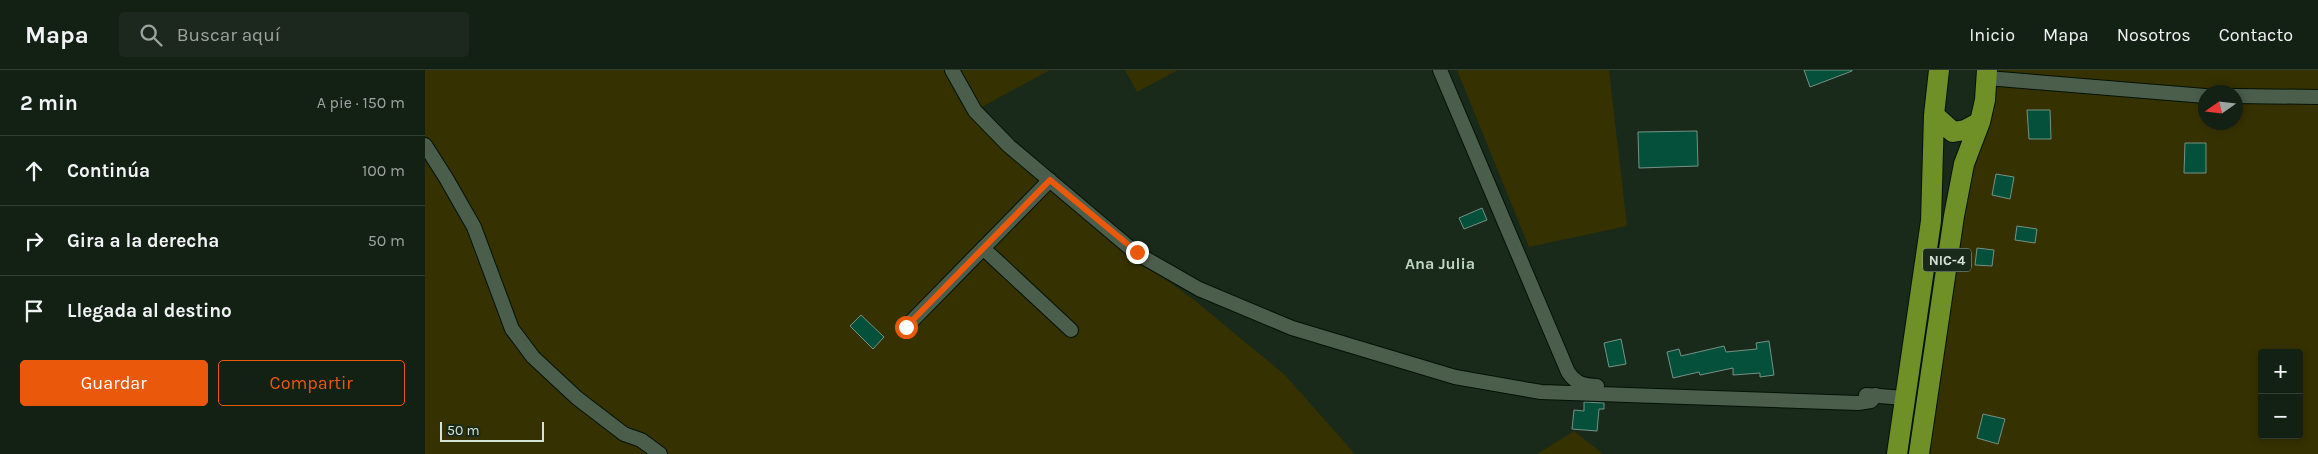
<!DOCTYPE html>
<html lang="es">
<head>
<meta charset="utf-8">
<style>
	body { margin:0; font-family:Karla,sans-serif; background:#1c281d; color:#f1f3f6 }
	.controls { position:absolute; right:15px; bottom:15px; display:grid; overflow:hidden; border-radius:5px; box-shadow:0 2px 8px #0003 }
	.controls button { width:45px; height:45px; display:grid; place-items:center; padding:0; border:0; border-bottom:1px solid #323e34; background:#132014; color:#f1f3f6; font:25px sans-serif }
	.compass { position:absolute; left:1773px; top:15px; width:45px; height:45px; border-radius:50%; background:#132014; box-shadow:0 2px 8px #0003; rotate:256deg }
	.scale { position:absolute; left:15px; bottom:12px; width:104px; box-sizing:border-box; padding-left:5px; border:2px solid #d7e2d7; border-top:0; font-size:14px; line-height:18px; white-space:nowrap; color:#d7e2d7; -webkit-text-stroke:4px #192a1a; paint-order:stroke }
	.stop { position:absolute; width:15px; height:15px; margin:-11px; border:4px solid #ea580c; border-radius:50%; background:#fff }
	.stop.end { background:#ea580c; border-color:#fff; box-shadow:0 1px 5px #0008 }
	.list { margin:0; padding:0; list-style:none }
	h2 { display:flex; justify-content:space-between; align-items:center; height:65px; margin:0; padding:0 20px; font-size:21px }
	h2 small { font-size:16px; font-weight:400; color:#9da3a0 }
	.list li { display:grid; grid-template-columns:32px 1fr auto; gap:15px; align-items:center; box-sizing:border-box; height:70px; padding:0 20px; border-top:1px solid #323e34 }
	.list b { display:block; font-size:19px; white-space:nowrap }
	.list em { font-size:16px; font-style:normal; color:#9da3a0 }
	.actions { display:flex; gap:10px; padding:15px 20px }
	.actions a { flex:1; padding:11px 0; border:1px solid #ea580c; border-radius:5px; text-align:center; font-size:18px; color:#ea580c }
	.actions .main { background:#ea580c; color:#fff }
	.icon { flex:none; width:28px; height:28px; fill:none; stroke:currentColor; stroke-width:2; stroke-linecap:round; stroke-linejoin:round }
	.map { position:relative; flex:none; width:1893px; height:384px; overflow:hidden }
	header { display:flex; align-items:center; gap:30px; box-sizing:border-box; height:70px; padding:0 25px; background:#132014; border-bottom:1px solid #323e34 }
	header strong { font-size:24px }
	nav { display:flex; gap:28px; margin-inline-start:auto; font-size:18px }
	.search { width:350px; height:45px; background:#1c281d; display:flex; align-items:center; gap:12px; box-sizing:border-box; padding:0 18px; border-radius:5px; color:#9da3a0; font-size:19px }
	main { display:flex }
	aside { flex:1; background:#132014 }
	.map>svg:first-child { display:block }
	.green { fill:#363100; fill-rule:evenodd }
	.building { fill:#04503b; stroke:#759185 }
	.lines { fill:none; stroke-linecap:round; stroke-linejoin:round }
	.minor-casing { stroke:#041205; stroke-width:16 }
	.highway-casing { stroke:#041205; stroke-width:22 }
	.minor { stroke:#4b5e4c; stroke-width:14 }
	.highway { stroke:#6f8f27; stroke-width:20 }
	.route { stroke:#ea580c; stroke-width:6 }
	.labels { text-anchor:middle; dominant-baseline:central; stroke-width:4.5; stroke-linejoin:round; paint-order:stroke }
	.shield { fill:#192a1a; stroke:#9eab9e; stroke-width:1 }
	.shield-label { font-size:14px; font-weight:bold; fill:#d7e2d7 }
	.neighbourhood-label { font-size:16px; font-weight:bold; fill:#c0d6c1; stroke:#192a1a }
</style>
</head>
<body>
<header>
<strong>Mapa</strong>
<div class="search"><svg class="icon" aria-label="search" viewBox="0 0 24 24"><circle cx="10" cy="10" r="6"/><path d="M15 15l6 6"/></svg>Buscar aquí</div>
<nav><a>Inicio</a><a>Mapa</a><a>Nosotros</a><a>Contacto</a></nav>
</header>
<main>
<aside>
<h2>2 min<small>A pie · 150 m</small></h2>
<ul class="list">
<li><svg class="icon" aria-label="ahead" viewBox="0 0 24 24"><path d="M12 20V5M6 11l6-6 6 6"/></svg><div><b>Continúa</b></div><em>100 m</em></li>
<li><svg class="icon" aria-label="right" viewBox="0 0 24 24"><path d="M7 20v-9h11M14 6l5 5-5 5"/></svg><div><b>Gira a la derecha</b></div><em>50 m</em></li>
<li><svg class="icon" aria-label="arrive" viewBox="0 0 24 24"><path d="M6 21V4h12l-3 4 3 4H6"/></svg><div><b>Llegada al destino</b></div></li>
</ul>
<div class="actions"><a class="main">Guardar</a><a>Compartir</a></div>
</aside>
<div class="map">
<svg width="1893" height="384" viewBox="0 0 1893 384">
	<rect width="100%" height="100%" fill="#192a1a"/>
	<path class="green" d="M 0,0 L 625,0 L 555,38 L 683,168 L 769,230 L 859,304 L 930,384 L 0,384 Z
		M 700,0 L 753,0 L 712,22 Z
		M 1032,0 L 1184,0 L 1202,156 L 1104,177 Z
		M 1562,0 L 1893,0 L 1893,384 L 1504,384 L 1537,134 ZM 1780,22 L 1810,22 L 1810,52 L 1780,52 ZM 1837,283 L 1874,283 L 1874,365 L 1837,365 Z
		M 1149,361 L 1178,384 L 1112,384 Z"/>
	<path class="building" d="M 1379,0 L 1427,0 L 1427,1 L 1385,17 Z
		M 1602,40 L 1625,40 L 1626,69 L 1604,69 Z
		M 1272,61 L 1273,96 L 1214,98 L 1213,62 Z
		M 1760,73 L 1781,73 L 1781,103 L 1759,103 Z
		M 1571,104 L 1589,107 L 1585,129 L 1567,125 Z
		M 1057,138 L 1062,150 L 1039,159 L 1034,148 Z
		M 1592,156 L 1612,159 L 1610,173 L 1590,170 Z
		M 1552,178 L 1569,180 L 1567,196 L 1550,195 Z
		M 436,245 L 459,267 L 448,279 L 425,256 Z
		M 1196,269 L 1201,294 L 1184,297 L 1179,273 Z
		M 1344,271 L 1349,305 L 1335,307 L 1335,303 L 1308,305 L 1308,298 L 1275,305 L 1274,302 L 1248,308 L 1242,282 L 1254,279 L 1256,286 L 1299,276 L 1301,282 L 1332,279 L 1331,273 Z
		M 1159,332 L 1179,333 L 1179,339 L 1174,339 L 1172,361 L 1147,359 L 1149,340 L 1159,341 Z
		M 1558,344 L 1580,349 L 1573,374 L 1552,368 Z"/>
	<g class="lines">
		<g class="minor-casing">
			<path id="minor" d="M 527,0 L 550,41 L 584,76 L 711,183 L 774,219 L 867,258 L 1030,307 L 1116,322 L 1433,333 L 1446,331 L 1451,325
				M 1015,0 L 1143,302 C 1151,314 1158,315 1172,316
				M 1562,8 L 1780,26
				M 1810,26 L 1893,27
				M 0,75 L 21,108 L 49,157 L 87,259 L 108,287 L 152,328 L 199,364 L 216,370 L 235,384
				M 558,178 L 646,260
				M 481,257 L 625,110
				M 1441,325 L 1480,328"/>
		</g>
		<g class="highway-casing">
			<path id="highway" d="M 1509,45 L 1528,62 L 1540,60 L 1555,52
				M 1472,384 L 1506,151 L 1509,45 L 1514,0
				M 1494,384 L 1529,146 L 1539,94 L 1555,52 L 1560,30 L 1562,0"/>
		</g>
		<use href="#minor" class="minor"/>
		<use href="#highway" class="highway"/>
	</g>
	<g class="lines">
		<path class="route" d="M 481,257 L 625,110 L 712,182"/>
	</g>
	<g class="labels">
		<rect class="shield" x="1498" y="178.5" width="48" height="23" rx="4"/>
		<g class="shield-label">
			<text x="1522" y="190">NIC-4</text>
		</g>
		<g class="neighbourhood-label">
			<text x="1015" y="193">Ana Julia</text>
		</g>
	</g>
</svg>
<div class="controls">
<button>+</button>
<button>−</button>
</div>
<svg class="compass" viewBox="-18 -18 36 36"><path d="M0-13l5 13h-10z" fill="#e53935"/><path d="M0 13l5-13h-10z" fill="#9da3a0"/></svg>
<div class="scale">50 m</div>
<div class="stop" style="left:481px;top:257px"></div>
<div class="stop end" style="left:712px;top:182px"></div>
</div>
</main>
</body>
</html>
